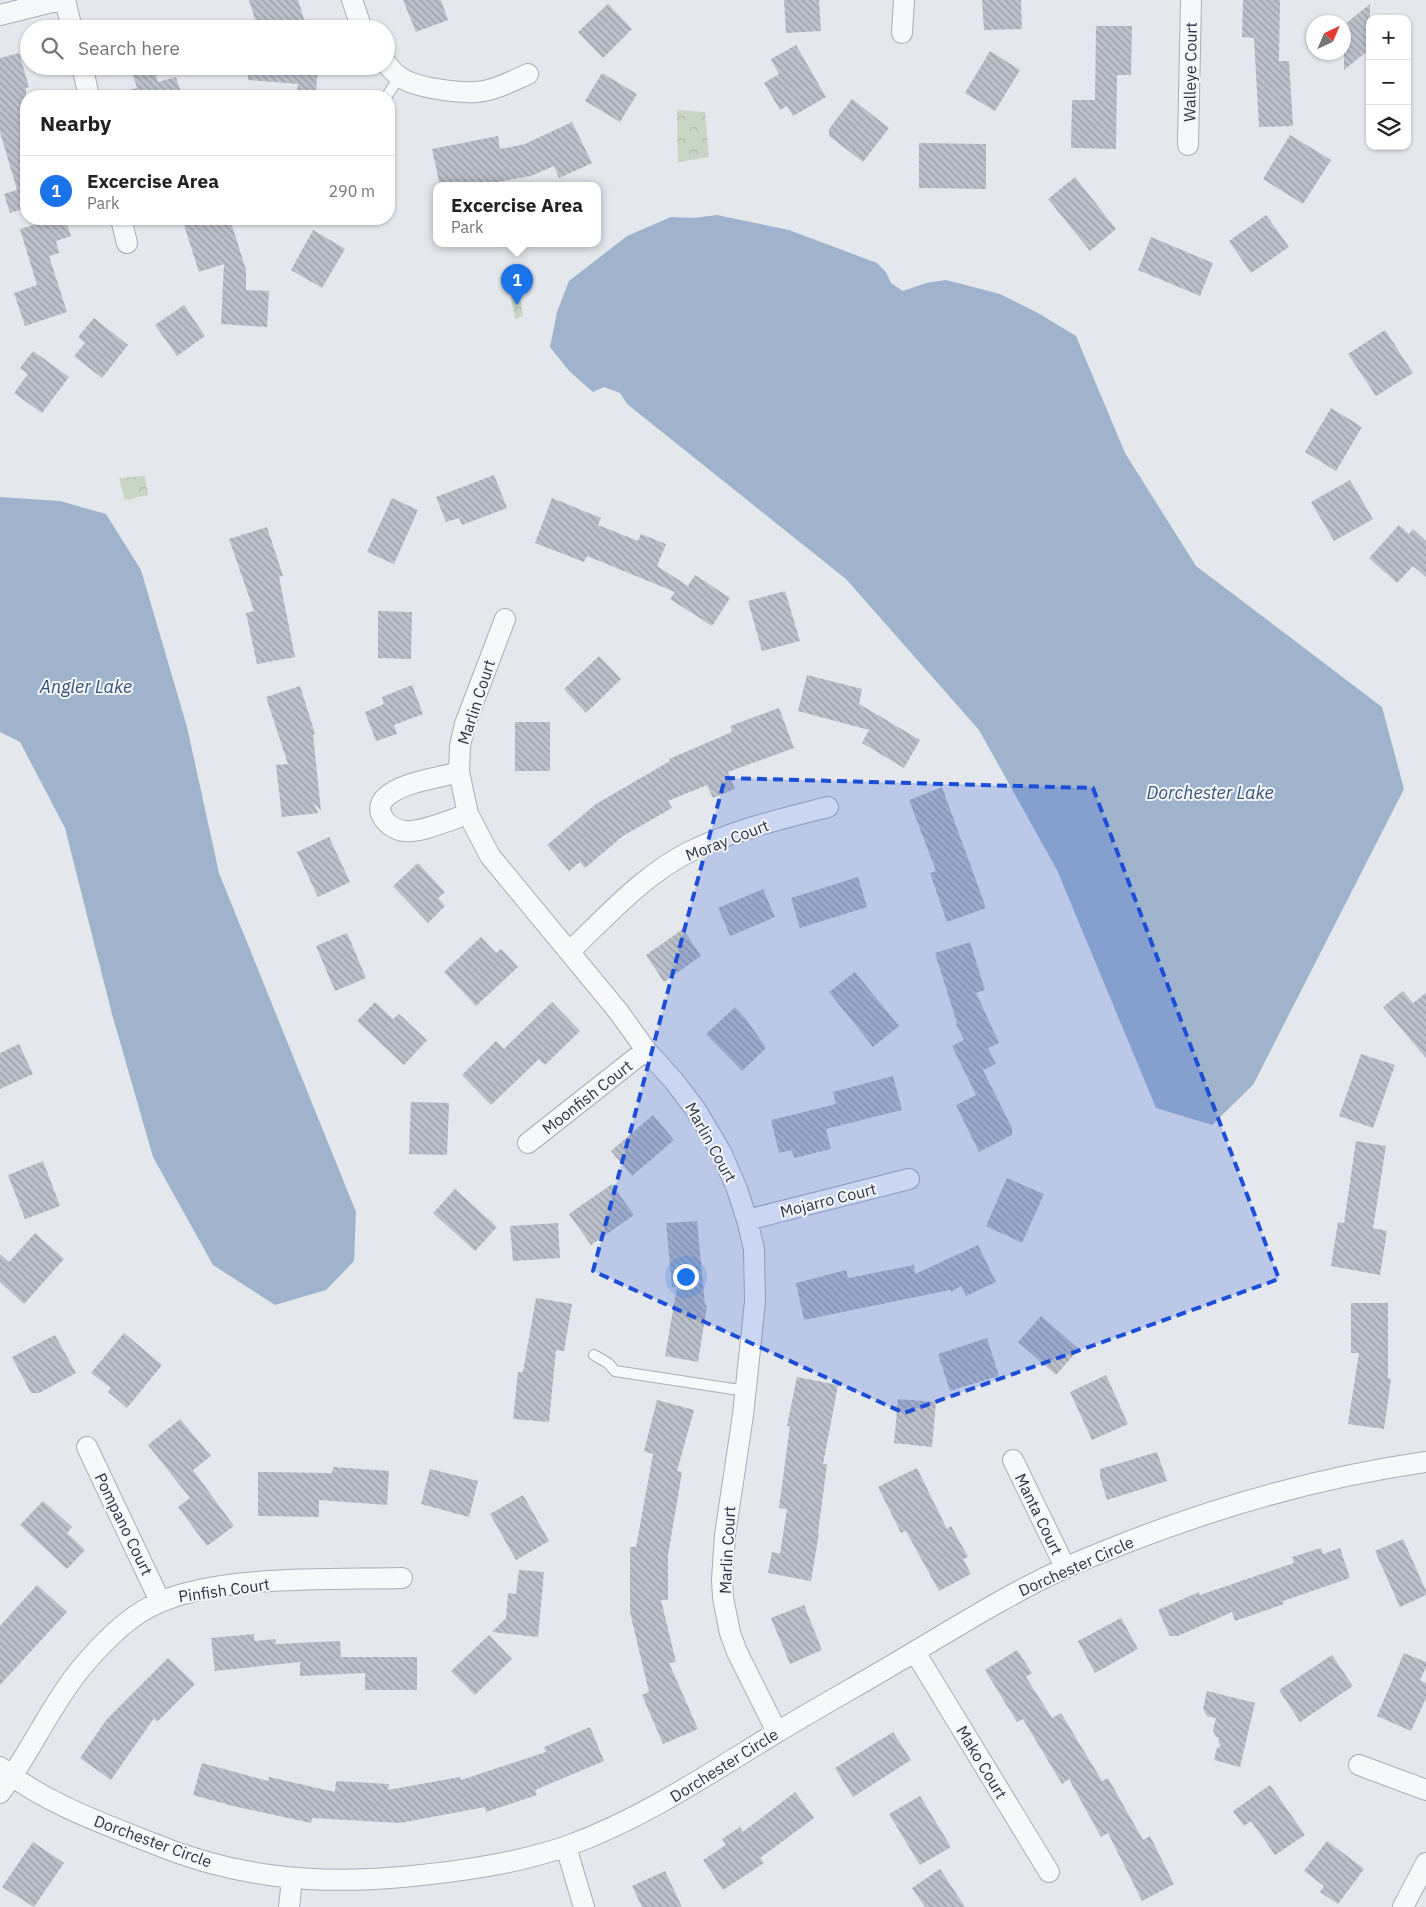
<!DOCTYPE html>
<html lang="en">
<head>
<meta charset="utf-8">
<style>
	body { margin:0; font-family:"IBM Plex Sans",sans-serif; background:#f6f6f6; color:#222 }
	.controls { position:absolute; right:15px; top:15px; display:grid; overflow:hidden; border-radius:10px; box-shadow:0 1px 4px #0004 }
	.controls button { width:45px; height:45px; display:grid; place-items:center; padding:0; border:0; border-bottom:1px solid #e0e0e0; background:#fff; color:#222; font:25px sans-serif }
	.compass { position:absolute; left:1306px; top:15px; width:45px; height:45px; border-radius:50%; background:#fff; box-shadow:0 1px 4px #0004; rotate:44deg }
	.you { position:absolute; left:685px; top:1276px; width:18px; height:18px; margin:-12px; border:4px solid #fff; border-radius:50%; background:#1a73e8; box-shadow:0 0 0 8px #1a73e833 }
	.badge { display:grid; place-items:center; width:32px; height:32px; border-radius:50%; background:#1a73e8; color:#fff; font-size:16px; font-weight:700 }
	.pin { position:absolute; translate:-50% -41px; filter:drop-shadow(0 1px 2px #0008) }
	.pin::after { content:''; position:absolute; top:26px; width:18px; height:15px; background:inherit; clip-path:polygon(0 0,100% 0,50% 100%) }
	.popup { position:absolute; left:433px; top:182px; width:168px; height:65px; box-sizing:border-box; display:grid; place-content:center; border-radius:10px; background:#fff; filter:drop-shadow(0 1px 4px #0005); font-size:16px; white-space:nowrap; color:#767676 }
	.popup b { font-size:19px; color:#222 }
	.popup::after { content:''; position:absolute; left:50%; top:100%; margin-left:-10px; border:10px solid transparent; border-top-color:#fff }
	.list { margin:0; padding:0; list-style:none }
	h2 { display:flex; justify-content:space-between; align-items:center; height:65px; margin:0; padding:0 20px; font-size:21px }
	h2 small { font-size:16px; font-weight:400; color:#767676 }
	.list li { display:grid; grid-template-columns:32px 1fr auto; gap:15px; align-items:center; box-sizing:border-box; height:70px; padding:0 20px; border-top:1px solid #e0e0e0 }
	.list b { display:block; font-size:19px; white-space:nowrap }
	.list p { margin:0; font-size:16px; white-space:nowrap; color:#767676 }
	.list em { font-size:16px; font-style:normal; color:#767676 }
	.icon { flex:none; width:28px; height:28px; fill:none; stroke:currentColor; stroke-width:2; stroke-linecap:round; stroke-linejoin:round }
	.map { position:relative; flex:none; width:1426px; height:1907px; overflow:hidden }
	.search { position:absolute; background:#fff; box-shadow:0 1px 4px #0004; left:20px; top:20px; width:375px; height:55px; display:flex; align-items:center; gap:12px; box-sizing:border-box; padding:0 18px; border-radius:28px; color:#767676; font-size:19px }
	.panel { position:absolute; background:#fff; box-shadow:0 1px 4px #0004; left:20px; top:90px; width:375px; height:135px; border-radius:20px }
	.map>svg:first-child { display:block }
	.park { fill:url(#park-crowns) }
	.water { fill:#9fb4cc }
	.building { fill:url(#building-back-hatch) }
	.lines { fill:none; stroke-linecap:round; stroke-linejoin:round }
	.service-casing { stroke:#a9aeb7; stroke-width:12 }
	.minor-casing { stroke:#a9aeb7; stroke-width:22 }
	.service { stroke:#f7f8fa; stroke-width:10 }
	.minor { stroke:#f7f8fa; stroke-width:20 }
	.marked { fill:#1d4ed8; fill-opacity:0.2; stroke:#1d4ed8; stroke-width:4; stroke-dasharray:10 6; stroke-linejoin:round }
	.labels { text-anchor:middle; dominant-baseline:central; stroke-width:4; stroke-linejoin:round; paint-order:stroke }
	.street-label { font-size:16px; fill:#2b3445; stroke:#f4f6f9 }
	.water-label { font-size:18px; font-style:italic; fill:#34527a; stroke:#f4f6f9 }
</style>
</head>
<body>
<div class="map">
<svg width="1426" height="1907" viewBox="0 0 1426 1907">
	<defs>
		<pattern id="park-crowns" width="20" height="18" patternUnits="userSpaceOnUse" patternTransform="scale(1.25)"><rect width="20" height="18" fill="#c9d6c5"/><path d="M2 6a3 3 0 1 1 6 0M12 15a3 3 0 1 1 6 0" fill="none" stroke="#adb8ab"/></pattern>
		<pattern id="building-back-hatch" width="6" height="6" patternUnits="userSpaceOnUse" patternTransform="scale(1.25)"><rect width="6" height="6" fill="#bbc0ca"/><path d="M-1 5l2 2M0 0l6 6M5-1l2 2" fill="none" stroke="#989da6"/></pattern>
	</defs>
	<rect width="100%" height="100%" fill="#e4e7ec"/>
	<path class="park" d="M 677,110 L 705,112 L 709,157 L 678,162 Z
		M 519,291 L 523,316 L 515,319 L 510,293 Z
		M 145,476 L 148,495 L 125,500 L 119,478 Z"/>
	<path class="water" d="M 717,215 L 789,230 L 877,263 L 886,272 L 891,283 L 903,291 L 926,283 L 946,280 L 1000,294 L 1038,313 L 1076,336 L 1125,453 L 1196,566 L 1382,707 L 1404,789 L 1253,1085 L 1212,1125 L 1156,1108 L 1057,870 L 979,730 L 846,579 L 627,404 L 620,393 L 604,387 L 593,392 L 569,371 L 550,347 L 557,312 L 569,281 L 627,236 L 671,217 L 693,218 Z
		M 0,497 L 60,501 L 106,514 L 141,570 L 187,727 L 219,873 L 356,1212 L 354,1261 L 326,1290 L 275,1305 L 213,1265 L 153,1157 L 112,1014 L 65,828 L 20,742 L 0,732 Z"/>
	<path class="building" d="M 249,0 L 298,0 L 307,29 L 258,29 Z
		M 403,0 L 441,0 L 448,20 L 416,32 Z
		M 784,0 L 819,0 L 821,31 L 786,33 Z
		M 982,0 L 1021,0 L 1022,29 L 984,30 Z
		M 1243,0 L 1280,0 L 1279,61 L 1289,61 L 1293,126 L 1259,127 L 1254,38 L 1242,37 Z
		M 608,4 L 632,29 L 603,58 L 578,32 Z
		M 1370,4 L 1370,49 L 1344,70 L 1344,25 Z
		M 1096,26 L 1132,26 L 1131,75 L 1117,75 L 1116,149 L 1071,148 L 1072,100 L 1095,100 Z
		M 796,45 L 826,97 L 793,116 L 787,106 L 780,110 L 764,83 L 779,74 L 771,59 Z
		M 990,51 L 1020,70 L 995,111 L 965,93 Z
		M 19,53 L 29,87 L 26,88 L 26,208 L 10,213 L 4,194 L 17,190 L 0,132 L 0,58 Z
		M 130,66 L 153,66 L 158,82 L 176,77 L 182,96 L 127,96 L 126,91 L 137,88 Z
		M 248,66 L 318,66 L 316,93 L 297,92 L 298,84 L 248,80 Z
		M 602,73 L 637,94 L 620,122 L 585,101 Z
		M 852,99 L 889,128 L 863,162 L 829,136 L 829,129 Z
		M 572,122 L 592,163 L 559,178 L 554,166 L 531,176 L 475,186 L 440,186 L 432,149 L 498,136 L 500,149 L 525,144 Z
		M 1290,135 L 1331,160 L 1303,204 L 1263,179 Z
		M 919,143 L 986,144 L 986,189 L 919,188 Z
		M 1075,177 L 1116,229 L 1090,251 L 1048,199 Z
		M 1266,215 L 1289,247 L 1251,273 L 1229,241 Z
		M 53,219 L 65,219 L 71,236 L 56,241 L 59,253 L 49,256 L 67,312 L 25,326 L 14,293 L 37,285 L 20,229 Z
		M 182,219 L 230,219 L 246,270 L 246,290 L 269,291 L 267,327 L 221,324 L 224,264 L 199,272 Z
		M 313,230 L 345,249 L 322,288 L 291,270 Z
		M 1151,237 L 1213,263 L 1200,296 L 1138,270 Z
		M 184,305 L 205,336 L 177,356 L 155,325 Z
		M 94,318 L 128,345 L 102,378 L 74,356 L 85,343 L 78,337 Z
		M 1385,330 L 1413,373 L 1376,396 L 1348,354 Z
		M 33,351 L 69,377 L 42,413 L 14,393 L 28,374 L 20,368 Z
		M 1331,408 L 1362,427 L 1336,471 L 1305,452 Z
		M 494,475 L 507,508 L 462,525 L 459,518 L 446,522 L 436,497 Z
		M 1350,480 L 1373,519 L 1334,541 L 1311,502 Z
		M 392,498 L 418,510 L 394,564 L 367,552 Z
		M 552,498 L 601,518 L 598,525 L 638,541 L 641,534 L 666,544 L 657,566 L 688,586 L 695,575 L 730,598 L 712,626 L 670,599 L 675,592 L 587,556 L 584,562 L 535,543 Z
		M 1399,525 L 1409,534 L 1413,529 L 1426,541 L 1426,577 L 1413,566 L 1397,583 L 1369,558 Z
		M 267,527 L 283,576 L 279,577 L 295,657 L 257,664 L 246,613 L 254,611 L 229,539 Z
		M 785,591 L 800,641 L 762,651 L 748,601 Z
		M 378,611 L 412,612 L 411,659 L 378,658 Z
		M 599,656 L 621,679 L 586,713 L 564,689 Z
		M 807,675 L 862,689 L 859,704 L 920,740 L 904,768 L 862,743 L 869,730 L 798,711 Z
		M 412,685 L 423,714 L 394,725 L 397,734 L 376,741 L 365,712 L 384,704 L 382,697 Z
		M 300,686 L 315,734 L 313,735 L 321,811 L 313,802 L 318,813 L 282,817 L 276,765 L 288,764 L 266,697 Z
		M 779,708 L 794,748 L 728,772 L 735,789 L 713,798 L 707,785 L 668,801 L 672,808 L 623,836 L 585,868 L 580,862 L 569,871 L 547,845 L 596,804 L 670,761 L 669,759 L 732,732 L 730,726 Z
		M 515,722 L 550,722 L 550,771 L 515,771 Z
		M 942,787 L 986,908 L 947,922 L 930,873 L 936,871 L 909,800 Z
		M 329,837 L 350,882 L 318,897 L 297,852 Z
		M 418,863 L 445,892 L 438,898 L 445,906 L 428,923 L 393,886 Z
		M 858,877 L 867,907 L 800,928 L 791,898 Z
		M 763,889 L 775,917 L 730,936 L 718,908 Z
		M 683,929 L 701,956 L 664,982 L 646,955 Z
		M 347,933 L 366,978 L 335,991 L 316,946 Z
		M 481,937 L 496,953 L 501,949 L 518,967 L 476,1006 L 444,972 Z
		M 970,942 L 985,990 L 976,993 L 999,1043 L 988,1048 L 996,1064 L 983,1070 L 1012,1128 L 1012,1135 L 979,1152 L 956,1105 L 976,1095 L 952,1046 L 964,1040 L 956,1024 L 957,1023 L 935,953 Z
		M 855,972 L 899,1026 L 873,1047 L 829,992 Z
		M 1403,991 L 1413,1003 L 1426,993 L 1426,1058 L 1383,1007 Z
		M 375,1002 L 393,1019 L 399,1014 L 427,1040 L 404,1065 L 357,1021 Z
		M 552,1002 L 580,1031 L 545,1065 L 539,1059 L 491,1105 L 462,1075 L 496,1041 L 504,1049 Z
		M 735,1007 L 746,1019 L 766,1048 L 742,1071 L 706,1034 Z
		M 19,1044 L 33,1074 L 0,1089 L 0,1053 Z
		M 1361,1054 L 1395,1065 L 1373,1128 L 1339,1116 Z
		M 893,1076 L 902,1110 L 826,1129 L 831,1149 L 794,1158 L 792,1150 L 779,1153 L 771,1120 L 836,1104 L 833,1092 Z
		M 411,1102 L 449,1103 L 447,1155 L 409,1154 Z
		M 653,1115 L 674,1140 L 632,1176 L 611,1151 Z
		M 1356,1141 L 1386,1146 L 1373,1228 L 1387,1231 L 1380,1275 L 1331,1266 L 1338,1222 L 1344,1223 Z
		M 43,1161 L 60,1206 L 25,1219 L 8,1175 Z
		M 1007,1178 L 1044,1194 L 1022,1243 L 986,1226 Z
		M 612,1184 L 634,1215 L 591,1245 L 569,1214 Z
		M 455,1189 L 497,1227 L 475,1251 L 433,1213 Z
		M 697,1221 L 705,1305 L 707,1306 L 698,1362 L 665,1356 L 677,1287 L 672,1287 L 666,1223 Z
		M 558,1223 L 560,1258 L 513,1261 L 510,1226 Z
		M 35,1233 L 64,1259 L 24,1304 L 0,1282 L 0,1254 L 9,1262 Z
		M 978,1245 L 996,1282 L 966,1296 L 961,1286 L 951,1292 L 950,1290 L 804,1320 L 796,1283 L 846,1270 L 848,1278 L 914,1265 L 915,1274 Z
		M 536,1298 L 572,1304 L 564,1351 L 556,1350 L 549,1422 L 513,1419 L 518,1372 L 523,1372 Z
		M 1351,1303 L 1388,1303 L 1388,1378 L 1391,1379 L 1384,1429 L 1348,1424 L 1359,1353 L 1351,1353 Z
		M 1041,1316 L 1079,1349 L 1056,1375 L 1018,1342 Z
		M 124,1333 L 162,1365 L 127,1408 L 108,1392 L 111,1388 L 91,1373 Z
		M 55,1335 L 76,1373 L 39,1393 L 31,1393 L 12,1357 Z
		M 987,1338 L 999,1376 L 950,1391 L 938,1354 Z
		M 1106,1375 L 1128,1424 L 1092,1440 L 1070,1392 Z
		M 797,1377 L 838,1385 L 823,1464 L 827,1464 L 818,1533 L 819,1533 L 811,1581 L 768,1573 L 772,1552 L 780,1554 L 787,1509 L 779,1508 L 790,1426 L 787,1426 Z
		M 898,1399 L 936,1402 L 932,1447 L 894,1443 Z
		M 657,1400 L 694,1410 L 677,1471 L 682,1472 L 668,1555 L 668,1600 L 661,1600 L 676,1662 L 669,1663 L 698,1729 L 663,1744 L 642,1695 L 649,1692 L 630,1612 L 630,1547 L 636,1547 L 653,1454 L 644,1451 Z
		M 180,1419 L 211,1456 L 193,1470 L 234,1526 L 207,1546 L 178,1507 L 190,1498 L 148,1445 Z
		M 1157,1452 L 1167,1481 L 1107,1500 L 1100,1477 L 1100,1469 Z
		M 333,1467 L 389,1471 L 387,1505 L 319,1500 L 319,1517 L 258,1516 L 258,1472 L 332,1473 Z
		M 917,1468 L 947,1529 L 951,1526 L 968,1557 L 963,1559 L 971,1574 L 939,1591 L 906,1531 L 901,1533 L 878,1487 Z
		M 430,1469 L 478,1481 L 469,1517 L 421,1504 Z
		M 523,1495 L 549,1541 L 516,1560 L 490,1514 Z
		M 43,1501 L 72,1527 L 67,1533 L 85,1550 L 67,1569 L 20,1525 Z
		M 1403,1539 L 1426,1591 L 1426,1595 L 1400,1607 L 1375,1551 Z
		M 1321,1548 L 1323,1554 L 1340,1548 L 1350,1578 L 1283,1601 L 1284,1604 L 1235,1621 L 1232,1612 L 1178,1636 L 1170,1636 L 1158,1610 L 1199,1592 L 1200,1595 L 1294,1563 L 1292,1557 Z
		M 519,1570 L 544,1572 L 538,1637 L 492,1632 L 506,1618 L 508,1593 L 516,1594 Z
		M 37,1585 L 67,1612 L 0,1685 L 0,1626 Z
		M 804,1605 L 822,1650 L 790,1664 L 771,1618 Z
		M 1121,1618 L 1138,1649 L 1095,1673 L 1078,1641 Z
		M 254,1634 L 255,1641 L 275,1639 L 276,1644 L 340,1641 L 341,1657 L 417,1657 L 417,1690 L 365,1690 L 365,1673 L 300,1676 L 300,1662 L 215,1671 L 211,1638 Z
		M 489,1635 L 512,1659 L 475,1695 L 451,1671 Z
		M 1017,1650 L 1032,1673 L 1026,1677 L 1052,1718 L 1061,1713 L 1102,1781 L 1108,1778 L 1143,1840 L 1150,1836 L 1174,1884 L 1142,1901 L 1108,1833 L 1101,1837 L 1069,1779 L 1062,1784 L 1023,1719 L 1017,1722 L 985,1670 Z
		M 1404,1653 L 1426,1662 L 1426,1667 L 1420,1680 L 1426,1683 L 1426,1698 L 1411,1731 L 1377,1716 Z
		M 1332,1655 L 1353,1686 L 1300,1722 L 1279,1690 Z
		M 168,1658 L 195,1684 L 157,1722 L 154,1718 L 111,1780 L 80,1758 L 107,1719 Z
		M 1207,1691 L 1255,1703 L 1240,1767 L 1214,1760 L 1217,1748 L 1221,1746 L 1218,1741 L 1219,1737 L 1216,1737 L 1213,1730 L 1216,1718 L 1207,1716 L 1203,1709 Z
		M 590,1727 L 604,1761 L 535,1790 L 537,1795 L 486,1812 L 485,1807 L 400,1823 L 312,1818 L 311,1823 L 233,1806 L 193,1795 L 202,1763 L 268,1781 L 269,1777 L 335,1792 L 336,1781 L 389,1784 L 388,1790 L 460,1777 L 461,1780 L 546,1752 L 544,1747 Z
		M 893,1732 L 911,1760 L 853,1797 L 835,1768 Z
		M 1270,1785 L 1305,1835 L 1275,1855 L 1251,1821 L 1244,1826 L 1233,1811 Z
		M 795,1792 L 814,1818 L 760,1858 L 764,1863 L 723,1890 L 703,1860 L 726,1845 L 722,1839 L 740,1827 L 743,1832 Z
		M 920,1796 L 951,1847 L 920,1865 L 889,1814 Z
		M 1327,1841 L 1364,1869 L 1338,1904 L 1320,1892 L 1324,1886 L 1304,1871 Z
		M 33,1842 L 64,1863 L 34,1907 L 2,1887 Z
		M 940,1869 L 965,1907 L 925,1907 L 912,1888 Z
		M 665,1871 L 682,1907 L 642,1907 L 632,1886 Z"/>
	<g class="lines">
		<g class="service-casing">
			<path id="service" d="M 387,96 L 399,77
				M 594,1355 L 608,1363 L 615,1371 L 746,1391"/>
		</g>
		<g class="minor-casing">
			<path id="minor" d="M 65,0 L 72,29
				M 352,0 L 362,29
				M 0,15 L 60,0
				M 902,33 L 904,0
				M 386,63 C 390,68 395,74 400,77 C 415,88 458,93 476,92 C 494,91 512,81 528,74
				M 82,66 L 89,96
				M 1188,145 L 1191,0
				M 121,219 L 127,243
				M 505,619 L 465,724 L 460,746 L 459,772 L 468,814 L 490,856 L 618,1011 L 646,1050 L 674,1081 L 696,1110 L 721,1152 L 737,1189 L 747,1220 L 754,1249 L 755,1302 L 743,1415 L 725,1535 L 722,1579 L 723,1598 L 730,1633 L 737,1652 L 777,1732
				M 459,772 C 438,778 402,782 386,797 C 371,810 388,830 405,831 C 421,833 452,819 468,814
				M 569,952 C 606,917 643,875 689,852 C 733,830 781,819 828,807
				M 528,1143 L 646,1050
				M 747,1220 L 909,1179
				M 87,1447 L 160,1601
				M 1013,1460 L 1065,1567
				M 915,1652 L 1049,1872
				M 1359,1765 L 1426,1790
				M 0,1767 C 45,1803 99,1822 152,1843 C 233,1877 315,1885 402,1877 C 458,1872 517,1864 570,1845 C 643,1818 707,1775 774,1734 C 820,1706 868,1680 914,1652 C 963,1623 1011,1593 1063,1569 C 1081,1560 1101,1553 1120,1545 C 1219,1506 1321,1477 1426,1462
				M 0,1793 C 29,1755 48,1710 78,1672 C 96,1650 117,1627 141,1612 C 201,1573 330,1580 402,1578
				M 566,1847 L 584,1907
				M 289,1907 L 292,1879
				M 1403,1907 L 1426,1863"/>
		</g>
		<use href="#service" class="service"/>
		<use href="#minor" class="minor"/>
	</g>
	<path class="marked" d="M 725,778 L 1093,788 L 1279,1279 L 904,1413 L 593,1271 Z"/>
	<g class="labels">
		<g class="street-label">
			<text transform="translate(1190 72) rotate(-89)">Walleye Court</text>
			<text transform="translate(476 702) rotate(-72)">Marlin Court</text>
			<text transform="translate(727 840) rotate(-21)">Moray Court</text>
			<text transform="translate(587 1097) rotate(-38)">Moonfish Court</text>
			<text transform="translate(711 1142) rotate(61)">Marlin Court</text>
			<text transform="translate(828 1200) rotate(-14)">Mojarro Court</text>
			<text transform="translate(1039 1514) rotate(64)">Manta Court</text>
			<text transform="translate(124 1524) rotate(64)">Pompano Court</text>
			<text transform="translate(727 1550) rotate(-87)">Marlin Court</text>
			<text transform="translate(1076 1566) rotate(-24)">Dorchester Circle</text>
			<text transform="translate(224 1590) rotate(-8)">Pinfish Court</text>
			<text transform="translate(982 1762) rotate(59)">Mako Court</text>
			<text transform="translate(724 1765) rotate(-32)">Dorchester Circle</text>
			<text transform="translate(153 1841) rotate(20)">Dorchester Circle</text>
		</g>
		<g class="water-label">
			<text x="86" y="686">Angler Lake</text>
			<text x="1210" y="792">Dorchester Lake</text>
		</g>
	</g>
</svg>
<div class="controls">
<button>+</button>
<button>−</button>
<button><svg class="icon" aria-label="layers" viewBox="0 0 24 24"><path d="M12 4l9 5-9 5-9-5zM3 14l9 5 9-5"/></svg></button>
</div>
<svg class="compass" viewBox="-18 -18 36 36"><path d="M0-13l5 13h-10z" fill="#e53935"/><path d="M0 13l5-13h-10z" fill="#767676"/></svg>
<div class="you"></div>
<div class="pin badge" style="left:517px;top:305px">1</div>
<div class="popup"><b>Excercise Area</b>Park</div>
<div class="search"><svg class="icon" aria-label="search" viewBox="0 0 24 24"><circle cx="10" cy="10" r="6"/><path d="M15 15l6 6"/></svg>Search here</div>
<section class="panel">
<h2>Nearby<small></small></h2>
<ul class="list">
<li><span class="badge">1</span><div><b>Excercise Area</b><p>Park</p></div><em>290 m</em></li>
</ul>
</section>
</div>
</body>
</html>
